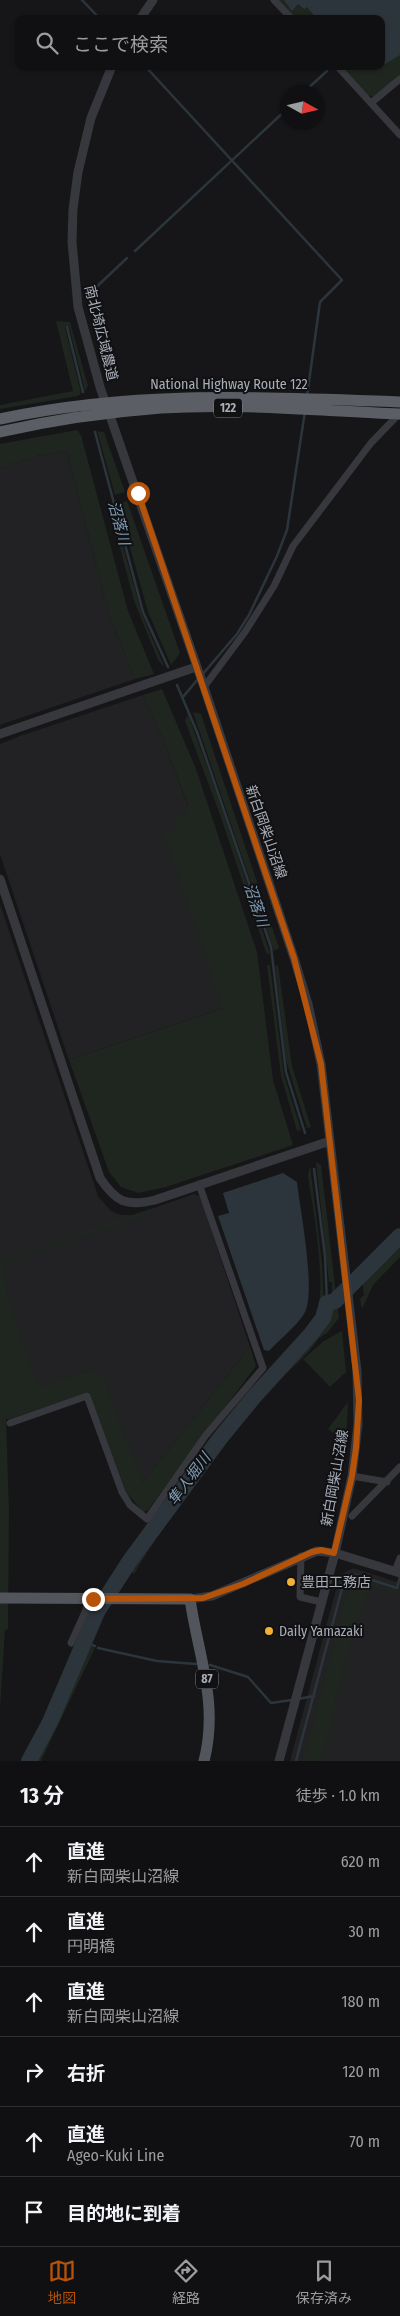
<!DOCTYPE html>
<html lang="ja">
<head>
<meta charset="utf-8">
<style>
	body { margin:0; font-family:"Fira Sans Condensed","Noto Sans JP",sans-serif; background:#19191b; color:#f1f3f6 }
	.compass { position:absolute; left:280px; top:85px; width:45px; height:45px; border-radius:50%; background:#101012; box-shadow:0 1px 4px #0004; rotate:98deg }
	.stop { position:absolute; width:15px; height:15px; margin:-11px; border:4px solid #b45309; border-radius:50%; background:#fff }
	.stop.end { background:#b45309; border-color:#fff; box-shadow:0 1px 5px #0008 }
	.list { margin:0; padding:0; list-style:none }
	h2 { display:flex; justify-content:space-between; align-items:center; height:65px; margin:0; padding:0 20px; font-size:21px }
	h2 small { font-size:16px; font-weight:400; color:#9c9d9f }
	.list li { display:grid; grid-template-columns:32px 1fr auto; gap:15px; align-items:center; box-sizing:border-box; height:70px; padding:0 20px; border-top:1px solid #303032 }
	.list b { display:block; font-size:19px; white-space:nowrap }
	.list p { margin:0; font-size:16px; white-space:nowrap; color:#9c9d9f }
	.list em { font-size:16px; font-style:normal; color:#9c9d9f }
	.icon { flex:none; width:28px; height:28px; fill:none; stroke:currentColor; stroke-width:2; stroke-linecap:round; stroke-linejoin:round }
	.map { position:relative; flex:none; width:400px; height:1761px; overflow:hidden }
	.search { position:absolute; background:#101012; box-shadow:0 1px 4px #0004; left:15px; right:15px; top:15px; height:55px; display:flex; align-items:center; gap:12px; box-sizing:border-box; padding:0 18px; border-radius:10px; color:#9c9d9f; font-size:19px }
	.sheet { height:485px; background:#101012 }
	nav { display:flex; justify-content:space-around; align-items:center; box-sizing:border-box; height:70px; border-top:1px solid #303032; background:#101012; font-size:14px; color:#9c9d9f }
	nav a { display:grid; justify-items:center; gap:2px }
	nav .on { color:#b45309 }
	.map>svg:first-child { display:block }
	.built { fill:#222225 }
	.green { fill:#1e261f }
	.water { fill:#2c353c }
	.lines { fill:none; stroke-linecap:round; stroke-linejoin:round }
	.stream { stroke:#2c353c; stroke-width:2.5 }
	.river { stroke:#2c353c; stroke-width:16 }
	.minor { stroke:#37383d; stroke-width:7 }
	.tertiary { stroke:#37383d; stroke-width:9 }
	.primary { stroke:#53555c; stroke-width:11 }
	.trunk { stroke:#5b5e65; stroke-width:11 }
	.route { stroke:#b45309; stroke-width:6 }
	.poi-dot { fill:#f2b134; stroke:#111113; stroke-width:2 }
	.labels { text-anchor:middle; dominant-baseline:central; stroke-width:4; stroke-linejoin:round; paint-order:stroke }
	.shield { fill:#111113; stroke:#7b7e86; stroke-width:1 }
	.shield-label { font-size:12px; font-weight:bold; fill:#a8adb8 }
	.street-label { font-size:14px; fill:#a8adb8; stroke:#111113 }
	.poi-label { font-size:14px; fill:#a8adb8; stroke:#111113; text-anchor:start }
	.water-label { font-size:15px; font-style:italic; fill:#7f9bb3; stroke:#111113 }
</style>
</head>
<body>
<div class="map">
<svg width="400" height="1761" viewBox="0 0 400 1761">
	<rect width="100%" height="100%" fill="#161618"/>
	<path class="built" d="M 67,451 L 109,615 L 135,679 L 0,725 L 0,468 L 36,456 Z
		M 143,695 L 162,737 L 188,806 L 243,1001 L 69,1060 L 0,854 L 0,744 L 20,736 Z
		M 0,904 L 98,1196 L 111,1211 L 121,1215 L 134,1215 L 194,1194 L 200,1197 L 250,1347 L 143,1482 L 92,1370 L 6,1400 L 0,1262 Z
		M 353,1568 L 400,1583 L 400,1761 L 290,1761 L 340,1575 Z"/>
	<path class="green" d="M 277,0 L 400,0 L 400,75 L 375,97 L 367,95 L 339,66 L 381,66 L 381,19 L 295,19 Z
		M 56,321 L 70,322 L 88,386 L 85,391 L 69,326 L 65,327 L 81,393 L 78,396 L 0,409 L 0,405 L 73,391 Z
		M 77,430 L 81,435 L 128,611 L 154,674 L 135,679 L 109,615 L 67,451 L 36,456 L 0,468 L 0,444 Z
		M 97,431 L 104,432 L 125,492 L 115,495 Z
		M 127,501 L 180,653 L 171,665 L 148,612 L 118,504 Z
		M 112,507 L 142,614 L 165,668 L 158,660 L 134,601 L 110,510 Z
		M 162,689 L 196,769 L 257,952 L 273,1080 L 293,1145 L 166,1187 L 138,1193 L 121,1187 L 109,1172 L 69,1060 L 223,1008 L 164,832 L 175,829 L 174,824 L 179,811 L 180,814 L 187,811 L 186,807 L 188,805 L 162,737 L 143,695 Z
		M 193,712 L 201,714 L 279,948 L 274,951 Z
		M 188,714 L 223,811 L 270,953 L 267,955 L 219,812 L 185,721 Z
		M 267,965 L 270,965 L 284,1075 L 301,1130 L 297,1131 L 281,1076 Z
		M 278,965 L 292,1066 L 311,1127 L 307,1128 L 286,1060 L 275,966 Z
		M 316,1162 L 321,1165 L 336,1294 L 332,1296 L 332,1282 L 329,1282 Z
		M 310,1165 L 322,1263 L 324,1309 L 321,1318 L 291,1355 L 228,1423 L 197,1463 L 124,1567 L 120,1565 L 208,1441 L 260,1380 L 313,1323 C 330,1296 313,1210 308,1176 Z
		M 150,1209 L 151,1213 L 4,1262 L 8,1297 L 38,1388 L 92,1370 L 101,1373 L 143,1482 L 250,1347 L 256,1366 L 148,1510 L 143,1512 L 126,1492 L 89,1392 L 10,1419 L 6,1419 L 9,1511 L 8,1629 L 5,1630 L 0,1708 L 0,1260 Z
		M 400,1242 L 400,1257 L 373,1285 L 362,1309 L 360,1299 L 364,1295 L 362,1280 Z
		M 337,1303 L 339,1318 L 327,1333 L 319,1338 C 306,1359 283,1374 267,1393 C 220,1450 172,1510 134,1574 L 131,1572 L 218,1445 L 258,1398 L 315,1338 L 327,1318 L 329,1307 Z
		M 342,1331 L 346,1372 L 330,1387 L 303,1359 L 324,1341 Z
		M 348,1402 L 346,1444 L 328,1429 Z
		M 359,1578 L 400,1591 L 400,1595 L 370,1585 L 341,1673 L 348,1675 L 347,1679 L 342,1677 L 334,1703 L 337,1704 L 320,1761 L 303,1761 L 349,1584 Z
		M 91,1646 L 95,1648 L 41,1761 L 34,1761 Z"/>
	<path class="water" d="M 284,0 L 400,0 L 400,55 L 380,67 L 367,67 L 365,66 L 381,66 L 381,19 L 317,19 L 307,7 L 304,9 L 298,4 L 292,11 Z
		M 283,1173 L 297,1182 C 300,1209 316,1290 305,1312 C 299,1324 279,1340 269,1351 L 264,1350 L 218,1216 L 229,1213 L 223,1193 Z"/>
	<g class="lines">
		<path class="stream" d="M 82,0 L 100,19
			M 145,66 L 342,280 L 320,302 L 307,396
			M 304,92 L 327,71
			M 135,251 L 288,108
			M 90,293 L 127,258
			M 67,327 L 83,392
			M 95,432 L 143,612 L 168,667
			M 202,675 L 237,634 L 249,615 L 277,556 L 287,530 L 305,411
			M 177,685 L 197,732 L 271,947 L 286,1072 L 305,1133
			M 183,697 L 198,679
			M 314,1169 L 325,1256 L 327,1303
			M 84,1642 L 95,1646
			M 98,1648 L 157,1661 L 196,1664
			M 210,1665 L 248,1677 L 271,1703 L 292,1700
			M 298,1699 L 314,1696
			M 296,1761 L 344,1581 L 356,1575 L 397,1588 L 400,1577"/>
		<path class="river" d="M 29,1761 L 50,1722 L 97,1612 L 129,1562 L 221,1437 L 253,1398 L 311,1334 L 323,1318 L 327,1303 L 335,1301 L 400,1236"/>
		<path class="minor" d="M 274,0 L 292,19
			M 337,66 L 400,135
			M 371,103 L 400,79
			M 204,687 L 245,632 L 274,586 L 293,546 L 371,443 L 400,413
			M 10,1423 L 87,1396 L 122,1492 L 130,1505 L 147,1519 L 206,1435 L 263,1368 L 199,1184
			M 352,1476 L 387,1482
			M 352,1516 L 400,1467
			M 301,1556 L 300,1597 L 321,1602
			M 395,1571 L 400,1558
			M 71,1643 L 86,1610 L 88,1599"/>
		<path class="tertiary" d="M 140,19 L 153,0
			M 112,66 L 91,118 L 78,172 L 73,209 L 72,242 L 78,307 L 100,387 L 204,687 L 294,958 L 308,1004 L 321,1064 L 357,1371 L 358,1424 L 352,1476 L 335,1553 L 279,1761
			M 0,734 L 196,667
			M 0,879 L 100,1178 C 116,1202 126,1207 155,1200 L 330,1141
			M 190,1599 L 212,1596 L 317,1551 L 335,1553 L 400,1573"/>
		<path class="primary" d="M 0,1598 L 190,1599 C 198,1655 219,1703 204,1761"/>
		<path class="trunk" d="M 0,419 C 134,390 264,397 400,402
			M 0,432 C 52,420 108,412 161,408 C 240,403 321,411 400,414"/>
	</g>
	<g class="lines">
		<path class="route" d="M 93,1599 L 203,1598 L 243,1584 L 312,1552 L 321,1550 L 334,1553 L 352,1476 L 356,1448 L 359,1400 L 321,1064 L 294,958 L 138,493"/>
	</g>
	<g class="poi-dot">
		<circle cx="291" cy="1582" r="5"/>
		<circle cx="269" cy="1631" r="5"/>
	</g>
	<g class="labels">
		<g class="shield">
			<rect x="214" y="398.5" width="28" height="19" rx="4"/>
			<rect x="196" y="1669.5" width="22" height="19" rx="4"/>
		</g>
		<g class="shield-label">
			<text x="228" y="408">122</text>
			<text x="207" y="1679">87</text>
		</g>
		<g class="street-label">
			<text transform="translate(101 333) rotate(76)">南北埼広域農道</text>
			<text x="229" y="384">National Highway Route 122</text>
			<text transform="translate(266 832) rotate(71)">新白岡柴山沼線</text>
			<text transform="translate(335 1478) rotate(-80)">新白岡柴山沼線</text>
		</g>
		<g class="poi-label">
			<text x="301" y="1582">豊田工務店</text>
			<text x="279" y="1631">Daily Yamazaki</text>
		</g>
		<g class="water-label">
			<text transform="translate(119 523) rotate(75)">沼落川</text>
			<text transform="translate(256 905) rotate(71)">沼落川</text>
			<text transform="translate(189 1479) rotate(-53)">隼人堀川</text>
		</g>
	</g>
</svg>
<svg class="compass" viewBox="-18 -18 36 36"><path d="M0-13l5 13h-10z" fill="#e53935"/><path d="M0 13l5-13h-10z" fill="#9c9d9f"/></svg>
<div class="stop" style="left:138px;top:493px"></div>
<div class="stop end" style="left:93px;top:1599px"></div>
<div class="search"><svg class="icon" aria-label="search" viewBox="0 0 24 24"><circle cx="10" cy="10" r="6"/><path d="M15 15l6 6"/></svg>ここで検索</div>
</div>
<section class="sheet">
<h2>13 分<small>徒歩 · 1.0 km</small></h2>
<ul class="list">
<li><svg class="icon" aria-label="ahead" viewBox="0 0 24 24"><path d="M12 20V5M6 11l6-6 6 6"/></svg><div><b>直進</b><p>新白岡柴山沼線</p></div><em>620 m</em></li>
<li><svg class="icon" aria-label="ahead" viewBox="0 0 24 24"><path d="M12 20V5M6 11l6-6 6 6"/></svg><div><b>直進</b><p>円明橋</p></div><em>30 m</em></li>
<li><svg class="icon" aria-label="ahead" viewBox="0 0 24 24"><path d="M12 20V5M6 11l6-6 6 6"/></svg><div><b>直進</b><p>新白岡柴山沼線</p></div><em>180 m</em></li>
<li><svg class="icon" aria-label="right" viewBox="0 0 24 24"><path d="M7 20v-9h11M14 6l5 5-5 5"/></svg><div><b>右折</b></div><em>120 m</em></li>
<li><svg class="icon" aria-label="ahead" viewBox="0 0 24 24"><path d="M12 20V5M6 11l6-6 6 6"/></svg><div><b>直進</b><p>Ageo-Kuki Line</p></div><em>70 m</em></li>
<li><svg class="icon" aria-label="arrive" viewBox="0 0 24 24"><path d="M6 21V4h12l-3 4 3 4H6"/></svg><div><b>目的地に到着</b></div></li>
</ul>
</section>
<nav>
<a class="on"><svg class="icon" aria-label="map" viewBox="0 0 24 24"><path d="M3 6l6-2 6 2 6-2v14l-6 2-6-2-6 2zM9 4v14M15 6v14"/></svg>地図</a>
<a><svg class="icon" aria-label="directions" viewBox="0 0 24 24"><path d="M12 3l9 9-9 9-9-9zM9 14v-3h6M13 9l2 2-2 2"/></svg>経路</a>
<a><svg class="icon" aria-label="saved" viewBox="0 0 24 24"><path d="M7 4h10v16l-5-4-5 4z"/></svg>保存済み</a>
</nav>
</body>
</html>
